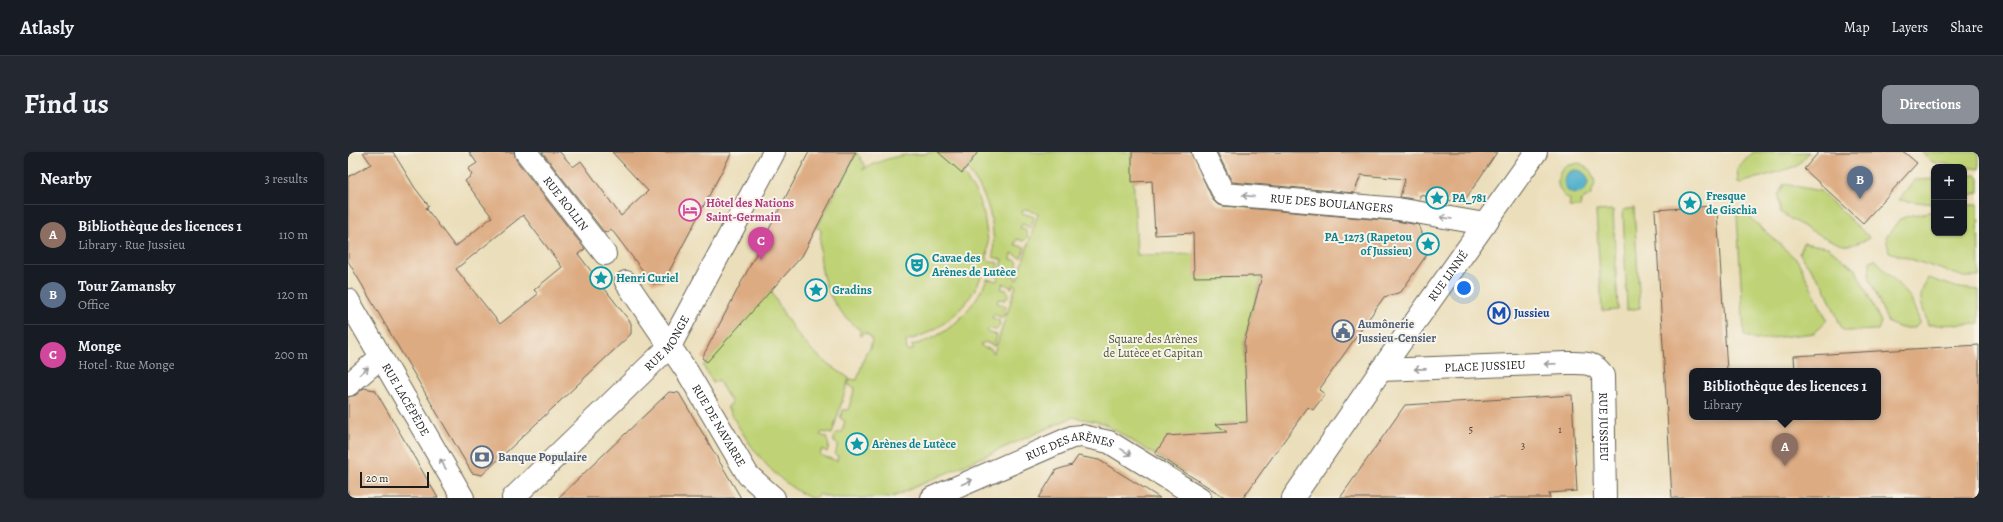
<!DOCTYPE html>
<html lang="en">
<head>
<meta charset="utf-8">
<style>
	body { margin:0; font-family:Alegreya,serif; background:#242831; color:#f1f3f6 }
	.controls { position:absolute; right:12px; top:12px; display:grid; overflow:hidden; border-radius:8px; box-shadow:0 1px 3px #0004 }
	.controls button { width:36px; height:36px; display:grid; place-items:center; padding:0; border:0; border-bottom:1px solid #363941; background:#171b24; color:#f1f3f6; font:20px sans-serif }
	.scale { position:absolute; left:12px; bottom:10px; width:69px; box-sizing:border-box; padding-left:4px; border:2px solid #1c1c1c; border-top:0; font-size:11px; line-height:14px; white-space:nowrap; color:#1c1c1c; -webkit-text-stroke:3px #f7f3e8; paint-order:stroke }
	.you { position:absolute; left:1116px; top:136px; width:14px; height:14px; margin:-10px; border:3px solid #fff; border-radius:50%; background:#1a73e8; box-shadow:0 0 0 6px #1a73e833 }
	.badge { display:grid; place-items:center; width:26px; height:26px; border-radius:50%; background:#8c9099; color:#fff; font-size:13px; font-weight:700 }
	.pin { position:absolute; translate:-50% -33px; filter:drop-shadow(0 1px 2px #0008) }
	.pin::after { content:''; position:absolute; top:21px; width:14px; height:12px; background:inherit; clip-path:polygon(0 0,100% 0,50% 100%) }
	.popup { position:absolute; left:1341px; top:216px; width:192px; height:52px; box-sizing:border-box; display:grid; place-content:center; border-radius:8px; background:#171b24; filter:drop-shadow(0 1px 3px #0005); font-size:13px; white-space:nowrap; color:#9ea1a6 }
	.popup b { font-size:15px; color:#f1f3f6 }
	.popup::after { content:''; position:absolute; left:50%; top:100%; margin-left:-8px; border:8px solid transparent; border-top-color:#171b24 }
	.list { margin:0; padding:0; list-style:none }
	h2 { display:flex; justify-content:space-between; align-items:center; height:52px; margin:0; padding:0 16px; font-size:17px }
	h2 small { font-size:13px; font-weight:400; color:#9ea1a6 }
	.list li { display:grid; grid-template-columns:26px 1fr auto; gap:12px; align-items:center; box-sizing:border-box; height:60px; padding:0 16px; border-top:1px solid #363941 }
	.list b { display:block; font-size:15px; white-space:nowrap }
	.list p { margin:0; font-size:13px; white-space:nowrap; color:#9ea1a6 }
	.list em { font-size:13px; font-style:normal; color:#9ea1a6 }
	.map { position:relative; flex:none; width:1631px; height:346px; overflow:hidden; border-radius:8px }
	header { display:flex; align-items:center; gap:24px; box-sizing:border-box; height:56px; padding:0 20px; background:#171b24; border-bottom:1px solid #363941 }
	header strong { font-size:19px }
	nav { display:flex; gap:22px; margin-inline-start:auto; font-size:14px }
	.intro { display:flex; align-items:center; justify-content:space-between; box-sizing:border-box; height:96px; padding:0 24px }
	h1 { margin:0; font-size:28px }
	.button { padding:10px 18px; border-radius:8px; background:#8c9099; color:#fff; font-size:14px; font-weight:700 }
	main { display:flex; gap:24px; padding:0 24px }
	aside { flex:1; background:#171b24; border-radius:8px; box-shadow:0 1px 3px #0004 }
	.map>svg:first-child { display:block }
	.green { fill:#bfd376; stroke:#6e7849; fill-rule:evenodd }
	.water { fill:#4cafcb; stroke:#346674 }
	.building { fill:#ddab82; fill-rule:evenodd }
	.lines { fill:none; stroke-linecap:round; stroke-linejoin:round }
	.street-casing { stroke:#646053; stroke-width:24 }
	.secondary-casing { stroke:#646053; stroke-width:24 }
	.street { stroke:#fff; stroke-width:22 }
	.secondary { stroke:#fff; stroke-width:22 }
	.oneway { stroke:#999 }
	.labels { text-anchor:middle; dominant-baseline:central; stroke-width:4; stroke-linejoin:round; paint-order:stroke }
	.number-label { font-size:10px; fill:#4c4036 }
	.culture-label { font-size:12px; font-weight:bold; fill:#0d838f; stroke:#f7f3e8; text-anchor:start }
	.street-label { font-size:12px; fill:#1c1c1c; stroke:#f7f3e8 }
	.hotel-label { font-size:12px; font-weight:bold; fill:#b23c85; stroke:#f7f3e8; text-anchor:start }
	.transit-label { font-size:12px; font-weight:bold; fill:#164399; stroke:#f7f3e8; text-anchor:start }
	.service-label { font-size:12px; font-weight:bold; fill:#4e5e75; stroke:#f7f3e8; text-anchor:start }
	.park-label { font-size:12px; fill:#4d5337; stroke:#f7f3e8 }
</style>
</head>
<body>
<header>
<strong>Atlasly</strong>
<nav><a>Map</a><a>Layers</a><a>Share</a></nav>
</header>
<div class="intro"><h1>Find us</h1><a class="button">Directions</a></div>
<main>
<aside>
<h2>Nearby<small>3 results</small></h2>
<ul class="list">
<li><span class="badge" style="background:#8d6e63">A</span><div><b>Bibliothèque des licences 1</b><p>Library · Rue Jussieu</p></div><em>110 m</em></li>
<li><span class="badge" style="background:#5c6f8a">B</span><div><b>Tour Zamansky</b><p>Office</p></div><em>120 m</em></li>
<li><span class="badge" style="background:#d1479c">C</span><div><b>Monge</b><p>Hotel · Rue Monge</p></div><em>200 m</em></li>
</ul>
</aside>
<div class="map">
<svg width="1631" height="346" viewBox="0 0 1631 346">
	<rect width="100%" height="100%" fill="#f7f3e8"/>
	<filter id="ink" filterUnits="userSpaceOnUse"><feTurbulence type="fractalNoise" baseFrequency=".025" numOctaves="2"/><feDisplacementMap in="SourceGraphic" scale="8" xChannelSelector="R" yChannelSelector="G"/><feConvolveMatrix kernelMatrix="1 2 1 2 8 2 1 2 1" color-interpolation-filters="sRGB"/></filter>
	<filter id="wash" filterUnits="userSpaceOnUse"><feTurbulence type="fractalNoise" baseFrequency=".012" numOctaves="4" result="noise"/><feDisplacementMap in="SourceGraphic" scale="16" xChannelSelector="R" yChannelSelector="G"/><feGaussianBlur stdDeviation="0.9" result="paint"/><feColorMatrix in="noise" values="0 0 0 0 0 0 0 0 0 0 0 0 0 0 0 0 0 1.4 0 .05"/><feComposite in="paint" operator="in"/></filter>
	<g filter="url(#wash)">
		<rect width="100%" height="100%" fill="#ebdeba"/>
		<path class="green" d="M 508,0 L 518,14 L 514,18 C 534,7 555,1 578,2 L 579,0 L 600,0 L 598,7 L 601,9 L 608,0 L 614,20 L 628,41 L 636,63 L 640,89 L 639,108 L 650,111 L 647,124 L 635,120 C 622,155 594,179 558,189 L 559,199 L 565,198 L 564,193 C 599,186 625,158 639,127 L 649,129 L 655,108 L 645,105 C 648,72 640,41 618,16 L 625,6 L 619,0 L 784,0 L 789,103 L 920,101 L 896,191 L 900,270 L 869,272 L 921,309 L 859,286 L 837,321 L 755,271 L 725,265 L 542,346 L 483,346 L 471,342 L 466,346 L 462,346 C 422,326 400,292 379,255 L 384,251 L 370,228 L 365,231 L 355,214 L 423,138 C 443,179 462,202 501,226 L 484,282 L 474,280 L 472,283 L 478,285 L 481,294 L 479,300 L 474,297 L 472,303 L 489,309 L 490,304 L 487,303 L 490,292 L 486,290 L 486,284 L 489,281 L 494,280 L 497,269 L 492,266 L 495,258 L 500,258 L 507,236 L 500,233 L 502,227 L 509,228 L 518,200 L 522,197 L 524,188 L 520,182 L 515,181 L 514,184 L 511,182 L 513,179 C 477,151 469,120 473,77 L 469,76 ZM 678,57 L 690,62 L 669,128 L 667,127 L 667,124 L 658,122 L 660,117 L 664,119 L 670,116 L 669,109 L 663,107 L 664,101 L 673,106 L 677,95 L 667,93 L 669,87 L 676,89 L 680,85 L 678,78 L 672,77 L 674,72 L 683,76 L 686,65 L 674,61 L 675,58 ZM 655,131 L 664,136 L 665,132 L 668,134 L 646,201 L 644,200 L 644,198 L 638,196 L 638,197 L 632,193 L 637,190 L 646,194 L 649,183 L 639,180 L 641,176 L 648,178 L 652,174 L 651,168 L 644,166 L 646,162 L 655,166 L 658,154 L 649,151 L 650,147 L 657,148 L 661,143 L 659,138 L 653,137 Z
			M 1405,0 L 1461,0 L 1449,14 L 1393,31 L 1390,30 L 1389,17 Z
			M 1573,0 L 1631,0 L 1631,17 L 1584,10 Z
			M 1231,11 C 1241,15 1245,21 1247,31 L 1243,43 L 1233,49 L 1232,55 L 1221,55 L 1222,48 C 1208,39 1206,26 1217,14 Z
			M 1628,23 L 1631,26 L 1631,40 L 1616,45 L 1616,24 Z
			M 1586,27 L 1586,52 L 1551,48 L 1567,28 Z
			M 1436,32 L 1472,39 L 1521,85 L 1520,87 C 1512,90 1504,94 1496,93 C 1486,92 1441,67 1432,60 L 1430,43 Z
			M 1630,52 L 1631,125 L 1616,125 L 1541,100 L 1538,85 L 1552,67 L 1560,64 L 1586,59 L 1586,81 L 1616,81 L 1616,54 Z
			M 1286,56 L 1292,156 L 1279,158 L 1275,58 Z
			M 1265,58 L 1270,158 L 1254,159 L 1248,59 Z
			M 1396,60 L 1450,109 L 1479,168 L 1466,181 L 1407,188 L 1396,183 L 1389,63 Z
			M 1455,91 L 1480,95 L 1508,118 L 1533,170 L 1530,178 L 1498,179 L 1494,177 L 1476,134 L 1451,101 Z
			M 1527,107 L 1562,145 L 1572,170 L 1567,176 L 1553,176 L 1540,171 L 1521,125 L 1522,109 Z
			M 1580,126 L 1611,136 L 1631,138 L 1631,172 L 1580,173 C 1574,151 1568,147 1580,126 Z"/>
		<path class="water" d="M1216 30a12 12 0 1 1 24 0a12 12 0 1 1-24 0Z"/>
		<g id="blocks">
			<path class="building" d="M 15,0 L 45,0 L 67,36 L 81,54 L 78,56 L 107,95 L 144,65 L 117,29 L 124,23 L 120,17 L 129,11 L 121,0 L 166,0 L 168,8 L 237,97 L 230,102 L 283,171 L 283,182 L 134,323 L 124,321 L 0,109 L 0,25 L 23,12 ZM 175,63 L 214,115 L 186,138 L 190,142 L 152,172 L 108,117 Z
				M 194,0 L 212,0 L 225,15 L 233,9 L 273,64 L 300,39 L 264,0 L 384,0 L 315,131 L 305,132 L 263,77 L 257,81 Z
				M 461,0 L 508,0 L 454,104 L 359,210 L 354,206 Z
				M 590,0 L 630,0 L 614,21 Z
				M 784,0 L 843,0 L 865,48 L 869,52 L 875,54 L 1048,69 L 1071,73 L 1078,91 L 1084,95 L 1053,140 L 1036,145 L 971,238 L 977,242 L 965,258 L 960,255 L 895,346 L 878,346 L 807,302 L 819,284 L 879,280 L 868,272 L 899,270 L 896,191 L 914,124 L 846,125 L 845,81 L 807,83 L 804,29 L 784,30 Z
				M 869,0 L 1149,0 L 1115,51 L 1072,43 L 1072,48 L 1052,45 L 1057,27 L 1013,23 L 1006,41 L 884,30 Z
				M 1471,0 L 1556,0 L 1569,11 L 1515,71 L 1456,17 Z
				M 1364,54 L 1369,59 L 1379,219 L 1344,219 L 1344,265 L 1530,265 L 1530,219 L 1447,219 L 1446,204 L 1631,193 L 1631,346 L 1324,346 L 1307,58 Z
				M 16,236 L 27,238 L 90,346 L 0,346 L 0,245 L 8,243 Z
				M 321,240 L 331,241 L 393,346 L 210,346 Z
				M 1224,243 L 1229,339 L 1201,341 L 1202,346 L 992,346 L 1057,253 Z
				M 730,304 L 751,308 L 812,346 L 691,346 L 708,318 L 724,313 Z"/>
		</g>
	</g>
	<g filter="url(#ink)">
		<use href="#blocks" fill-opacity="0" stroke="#646053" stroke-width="1"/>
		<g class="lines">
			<g class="street-casing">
				<g id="street">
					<path id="s1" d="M 178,0 L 257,102"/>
					<path id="s2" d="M 855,0 L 876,42 L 1050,57 L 1137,72"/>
					<path id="s3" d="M 278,130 L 340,221 L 400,323 L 426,346"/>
					<path id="s4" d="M 0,148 L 115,346"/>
					<path id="s5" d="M 1033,218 L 1219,211 C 1233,211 1248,209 1255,224 L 1257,346"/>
					<path d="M 0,233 L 33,205"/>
					<path id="s6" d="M 584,346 L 724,285 L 734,284 L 761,290 L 852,346"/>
				</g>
			</g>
			<g class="secondary-casing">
				<g id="secondary">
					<path id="s7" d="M 165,346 L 322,194 L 426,0"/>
					<path id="s8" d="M 945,346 L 1033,218 L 1188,0"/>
				</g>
			</g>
			<use href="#street" class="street"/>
			<use href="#secondary" class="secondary"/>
		</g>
		<defs><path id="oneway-shaft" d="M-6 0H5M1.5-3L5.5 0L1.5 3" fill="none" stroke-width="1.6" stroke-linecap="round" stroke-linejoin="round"/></defs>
		<g class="oneway">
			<use href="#oneway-shaft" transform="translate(900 44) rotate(-175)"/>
			<use href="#oneway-shaft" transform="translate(1098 66) rotate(-171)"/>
			<use href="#oneway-shaft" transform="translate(1202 212) rotate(178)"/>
			<use href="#oneway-shaft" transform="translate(1072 217) rotate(178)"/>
			<use href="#oneway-shaft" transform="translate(16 219) rotate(-41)"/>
			<use href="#oneway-shaft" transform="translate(778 300) rotate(32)"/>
			<use href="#oneway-shaft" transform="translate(95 312) rotate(-120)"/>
			<use href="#oneway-shaft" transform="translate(619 330) rotate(-24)"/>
		</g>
	</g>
	<defs>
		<g id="sight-ring" transform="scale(1.15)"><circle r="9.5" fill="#f7f3e8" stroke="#0f9aa8" stroke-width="1.5"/><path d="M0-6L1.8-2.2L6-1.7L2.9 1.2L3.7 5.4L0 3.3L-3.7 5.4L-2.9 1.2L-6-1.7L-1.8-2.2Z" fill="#0f9aa8"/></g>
		<g id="hotel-ring" transform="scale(1.15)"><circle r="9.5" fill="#f7f3e8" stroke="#d1479c" stroke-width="1.5"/><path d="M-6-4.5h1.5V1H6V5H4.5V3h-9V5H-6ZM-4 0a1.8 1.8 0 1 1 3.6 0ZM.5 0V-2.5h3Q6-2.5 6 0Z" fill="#d1479c"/></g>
		<g id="theatre-ring" transform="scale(1.15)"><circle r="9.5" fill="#f7f3e8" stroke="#0f9aa8" stroke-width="1.5"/><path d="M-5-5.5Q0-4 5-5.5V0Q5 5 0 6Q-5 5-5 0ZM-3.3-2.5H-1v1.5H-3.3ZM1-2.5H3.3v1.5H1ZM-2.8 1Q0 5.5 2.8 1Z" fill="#0f9aa8"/></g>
		<g id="metro-ring" transform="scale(1.15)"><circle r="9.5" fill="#f7f3e8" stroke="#1a4fb4" stroke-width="1.5"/><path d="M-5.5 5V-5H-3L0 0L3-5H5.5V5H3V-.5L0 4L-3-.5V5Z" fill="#1a4fb4"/></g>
		<g id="civic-ring" transform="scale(1.15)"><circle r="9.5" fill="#f7f3e8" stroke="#5c6f8a" stroke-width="1.5"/><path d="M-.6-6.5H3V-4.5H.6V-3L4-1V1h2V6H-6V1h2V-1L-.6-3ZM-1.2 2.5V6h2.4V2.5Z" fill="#5c6f8a"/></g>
		<g id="bank-ring" transform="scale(1.15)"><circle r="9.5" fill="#f7f3e8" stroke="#5c6f8a" stroke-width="1.5"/><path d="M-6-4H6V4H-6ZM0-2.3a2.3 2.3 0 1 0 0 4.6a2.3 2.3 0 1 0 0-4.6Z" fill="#5c6f8a"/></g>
	</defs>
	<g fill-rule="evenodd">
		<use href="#sight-ring" x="1089" y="46"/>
		<use href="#sight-ring" x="1342" y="51"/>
		<use href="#hotel-ring" x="342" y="58"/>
		<use href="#sight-ring" x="1080" y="92"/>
		<use href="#theatre-ring" x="569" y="113"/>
		<use href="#sight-ring" x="253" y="126"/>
		<use href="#sight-ring" x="468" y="138"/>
		<use href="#metro-ring" x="1151" y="161"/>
		<use href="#civic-ring" x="995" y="179"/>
		<use href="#sight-ring" x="509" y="292"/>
		<use href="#bank-ring" x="134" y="305"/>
	</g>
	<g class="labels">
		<g class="number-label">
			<text x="1123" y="277">5</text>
			<text x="1212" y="277">1</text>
			<text x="1175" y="293">3</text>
		</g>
		<g class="culture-label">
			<text x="1358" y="44">Fresque<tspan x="1358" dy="14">de Gischia</tspan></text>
			<text x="1104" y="46">PA_781</text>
			<text x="1064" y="85" text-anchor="end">PA_1273 (Rapetou<tspan x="1064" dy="14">of Jussieu)</tspan></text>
			<text x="584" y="106">Cavae des<tspan x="584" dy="14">Arènes de Lutèce</tspan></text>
			<text x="268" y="126">Henri Curiel</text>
			<text x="484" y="138">Gradins</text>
			<text x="524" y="292">Arènes de Lutèce</text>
		</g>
		<g class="street-label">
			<text stroke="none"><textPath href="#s1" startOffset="65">RUE ROLLIN</textPath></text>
			<text stroke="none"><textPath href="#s2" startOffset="155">RUE DES BOULANGERS</textPath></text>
			<text stroke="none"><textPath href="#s8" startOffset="271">RUE LINNÉ</textPath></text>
			<text stroke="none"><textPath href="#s7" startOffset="219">RUE MONGE</textPath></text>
			<text stroke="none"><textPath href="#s5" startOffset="104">PLACE JUSSIEU</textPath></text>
			<text stroke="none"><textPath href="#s4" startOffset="115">RUE LACÉPÈDE</textPath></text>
			<text stroke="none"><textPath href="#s3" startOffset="171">RUE DE NAVARRE</textPath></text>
			<text stroke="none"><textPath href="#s5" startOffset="278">RUE JUSSIEU</textPath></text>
			<text stroke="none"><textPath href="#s6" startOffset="149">RUE DES ARÈNES</textPath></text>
		</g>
		<g class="hotel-label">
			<text x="358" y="51">Hôtel des Nations<tspan x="358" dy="14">Saint-Germain</tspan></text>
		</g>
		<g class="transit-label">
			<text x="1166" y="161">Jussieu</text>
		</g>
		<g class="service-label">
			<text x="1010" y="172">Aumônerie<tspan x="1010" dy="14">Jussieu-Censier</tspan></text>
			<text x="150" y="305">Banque Populaire</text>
		</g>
		<g class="park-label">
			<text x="805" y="187">Square des Arènes<tspan x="805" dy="14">de Lutèce et Capitan</tspan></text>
		</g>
	</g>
</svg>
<div class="controls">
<button>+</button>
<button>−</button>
</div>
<div class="scale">20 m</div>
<div class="you"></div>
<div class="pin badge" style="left:1437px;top:314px;background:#8d6e63">A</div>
<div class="popup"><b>Bibliothèque des licences 1</b>Library</div>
<div class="pin badge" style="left:1512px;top:47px;background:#5c6f8a">B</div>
<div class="pin badge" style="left:413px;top:108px;background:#d1479c">C</div>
</div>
</main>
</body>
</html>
